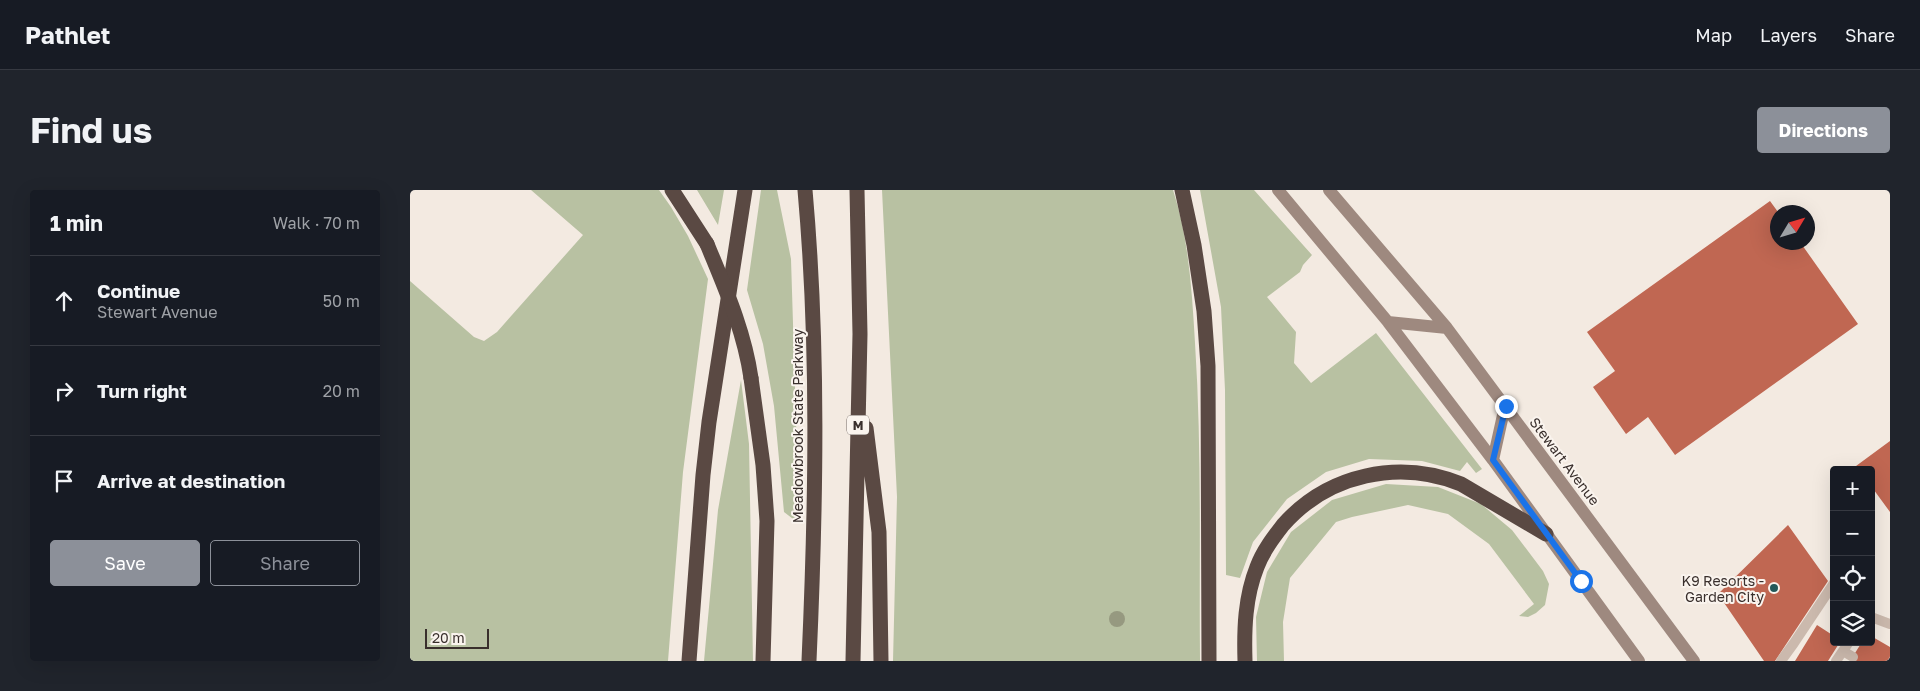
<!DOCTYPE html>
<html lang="en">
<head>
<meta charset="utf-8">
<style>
	body { margin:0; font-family:"Golos Text",sans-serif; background:#20242c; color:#f1f3f6 }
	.controls { position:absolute; right:15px; bottom:15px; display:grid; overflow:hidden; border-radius:5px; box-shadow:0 5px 20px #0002 }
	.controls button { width:45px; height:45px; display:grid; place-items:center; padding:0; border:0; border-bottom:1px solid #363941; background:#171b24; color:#f1f3f6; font:25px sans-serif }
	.compass { position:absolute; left:1360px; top:15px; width:45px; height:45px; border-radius:50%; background:#171b24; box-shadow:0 5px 20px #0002; rotate:52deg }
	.scale { position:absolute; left:15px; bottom:12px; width:64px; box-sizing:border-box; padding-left:5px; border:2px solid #392f2c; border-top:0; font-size:14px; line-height:18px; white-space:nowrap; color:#392f2c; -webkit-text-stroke:4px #faf4ee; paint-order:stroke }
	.stop { position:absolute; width:15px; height:15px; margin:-11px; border:4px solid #1a73e8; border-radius:50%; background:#fff }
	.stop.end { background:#1a73e8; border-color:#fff; box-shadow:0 1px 5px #0008 }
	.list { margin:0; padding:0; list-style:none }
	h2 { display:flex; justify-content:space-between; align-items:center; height:65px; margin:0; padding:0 20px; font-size:21px }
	h2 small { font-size:16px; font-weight:400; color:#9ea1a6 }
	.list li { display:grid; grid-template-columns:32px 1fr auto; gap:15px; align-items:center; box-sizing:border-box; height:90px; padding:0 20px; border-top:1px solid #363941 }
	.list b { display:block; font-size:19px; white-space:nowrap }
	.list p { margin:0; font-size:16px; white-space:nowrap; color:#9ea1a6 }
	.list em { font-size:16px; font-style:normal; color:#9ea1a6 }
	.actions { display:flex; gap:10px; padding:15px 20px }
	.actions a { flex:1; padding:11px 0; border:1px solid #8c9099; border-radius:5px; text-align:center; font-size:18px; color:#8c9099 }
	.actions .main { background:#8c9099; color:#fff }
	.icon { flex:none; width:28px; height:28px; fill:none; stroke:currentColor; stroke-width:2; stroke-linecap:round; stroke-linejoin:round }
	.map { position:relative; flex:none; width:1480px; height:471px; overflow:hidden; border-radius:5px }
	header { display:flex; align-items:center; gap:30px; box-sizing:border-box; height:70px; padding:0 25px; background:#171b24; border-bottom:1px solid #363941 }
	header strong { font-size:24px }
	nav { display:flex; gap:28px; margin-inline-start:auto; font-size:18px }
	.intro { display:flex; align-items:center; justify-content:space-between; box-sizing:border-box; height:120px; padding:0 30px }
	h1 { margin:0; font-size:35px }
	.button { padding:12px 22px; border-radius:5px; background:#8c9099; color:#fff; font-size:18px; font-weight:700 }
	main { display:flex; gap:30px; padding:0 30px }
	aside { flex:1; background:#171b24; border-radius:5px; box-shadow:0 5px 20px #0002 }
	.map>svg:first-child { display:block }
	.green { fill:#b8c1a2 }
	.building { fill:#c06752 }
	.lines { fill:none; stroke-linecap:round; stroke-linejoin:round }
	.lane { stroke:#cbb9ad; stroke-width:10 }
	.secondary { stroke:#9e897f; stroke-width:12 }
	.highway { stroke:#5a4943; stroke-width:15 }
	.highway-bridge { stroke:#5a4943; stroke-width:15 }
	.tree { fill:#969980 }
	.route { stroke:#1a73e8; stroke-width:6 }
	.poi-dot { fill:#225859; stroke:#faf4ee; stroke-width:2 }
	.labels { text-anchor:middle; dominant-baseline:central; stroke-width:4; stroke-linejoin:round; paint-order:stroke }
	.shield { fill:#faf4ee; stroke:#736a66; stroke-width:1 }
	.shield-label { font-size:12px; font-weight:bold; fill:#392f2c }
	.street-label { font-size:14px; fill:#392f2c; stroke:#faf4ee }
	.poi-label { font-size:14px; fill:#392f2c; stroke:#faf4ee; text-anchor:end }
</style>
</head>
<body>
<header>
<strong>Pathlet</strong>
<nav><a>Map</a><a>Layers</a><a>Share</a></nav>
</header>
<div class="intro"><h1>Find us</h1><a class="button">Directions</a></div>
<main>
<aside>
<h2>1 min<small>Walk · 70 m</small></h2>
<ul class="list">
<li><svg class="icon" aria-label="ahead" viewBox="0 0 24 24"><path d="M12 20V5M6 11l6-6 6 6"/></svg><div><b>Continue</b><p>Stewart Avenue</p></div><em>50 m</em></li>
<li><svg class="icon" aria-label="right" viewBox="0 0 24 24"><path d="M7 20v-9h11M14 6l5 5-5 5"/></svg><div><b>Turn right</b></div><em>20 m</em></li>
<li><svg class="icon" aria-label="arrive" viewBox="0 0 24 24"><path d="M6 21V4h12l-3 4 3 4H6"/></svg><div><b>Arrive at destination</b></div></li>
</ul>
<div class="actions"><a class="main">Save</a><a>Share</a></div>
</aside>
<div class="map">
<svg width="1480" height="471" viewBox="0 0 1480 471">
	<rect width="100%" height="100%" fill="#f3eae1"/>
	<path class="green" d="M 121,0 L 249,0 L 261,17 L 278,46 L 298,89 L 273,282 L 258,471 L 0,471 L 0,91 L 64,147 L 74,151 L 87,142 L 173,45 Z
		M 287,0 L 314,0 L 308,35 Z
		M 351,0 L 367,0 L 381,69 L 388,295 L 387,332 L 374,322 L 364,216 L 353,154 L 337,100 Z
		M 472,0 L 763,0 C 779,49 782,102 785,153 C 792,259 789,365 790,471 L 483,471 L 487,307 Z
		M 790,0 L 844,0 L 902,65 L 893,75 L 890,82 L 857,107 L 886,142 L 884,173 L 901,193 L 966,143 L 1072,279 L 1066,283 L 1057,272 L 1050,281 L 1012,271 L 959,269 L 916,282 L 877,309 L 843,352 L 830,388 L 816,385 L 815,200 L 811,117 Z
		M 331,190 L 339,254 L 343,471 L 294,471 L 308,320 Z
		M 976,294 L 1028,297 L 1071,314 L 1102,340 L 1133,381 L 1139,394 L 1135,415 L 1126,423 L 1118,427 L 1109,426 L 1124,414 L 1079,354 L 1038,324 L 998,315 L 942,327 L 926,332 L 880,388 L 873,432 L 874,471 L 847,471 L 846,427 L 857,382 L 881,342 L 922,310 Z"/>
	<path class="building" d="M 1360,11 L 1368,22 L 1368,52 L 1390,52 L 1448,134 L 1265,265 L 1238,227 L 1216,244 L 1183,197 L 1205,181 L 1177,142 Z
		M 1480,251 L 1480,322 L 1461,296 L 1461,280 L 1449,280 L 1446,276 Z
		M 1378,335 L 1418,391 L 1365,471 L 1354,471 L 1308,404 Z
		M 1407,435 L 1424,446 L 1424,452 L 1430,452 L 1418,471 L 1385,471 Z
		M 1461,446 L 1480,457 L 1480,467 L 1477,471 L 1440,471 L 1452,452 L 1461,452 Z"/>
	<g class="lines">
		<path class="lane" d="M 1461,427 L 1480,434
			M 1433,461 L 1443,467
			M 1371,471 L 1384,453 L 1424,393
			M 1426,471 L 1439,452"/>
		<path class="secondary" d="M 868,0 L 978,132 L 1083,270 L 1229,471
			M 919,0 L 1037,138 L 1284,471
			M 978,132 L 1037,138
			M 1083,270 L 1095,216"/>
		<path class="highway" d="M 262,0 L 297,54
			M 395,0 C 409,157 406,314 399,471
			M 772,0 L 784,55 L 794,121 L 798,176 L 799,471
			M 341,188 L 353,275 L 357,331 L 353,471
			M 456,238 L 469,342 L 471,471
			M 279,471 L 293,285 L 299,232 L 335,0
			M 443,471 L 450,144 L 447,0
			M 835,471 C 834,439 835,407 847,377 C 853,361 863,348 873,335 C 918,284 989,269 1051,294 L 1136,344"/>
		<path class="highway-bridge" d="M 297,54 C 315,98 334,140 341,188"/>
	</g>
	<circle class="tree" cx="707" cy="429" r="8"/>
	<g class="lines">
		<path class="route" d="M 1096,216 L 1083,270 L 1171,391"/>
	</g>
	<circle class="poi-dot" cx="1364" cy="398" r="5"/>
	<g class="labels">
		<rect class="shield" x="437" y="225.5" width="22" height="19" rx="4"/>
		<g class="shield-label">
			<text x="448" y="235">M</text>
		</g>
		<g class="street-label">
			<text transform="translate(387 236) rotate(-90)">Meadowbrook State Parkway</text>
			<text transform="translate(1155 271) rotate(53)">Stewart Avenue</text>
		</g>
		<g class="poi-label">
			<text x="1354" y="390">K9 Resorts -<tspan x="1354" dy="16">Garden City</tspan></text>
		</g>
	</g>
</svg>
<div class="controls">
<button>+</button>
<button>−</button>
<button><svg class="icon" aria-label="locate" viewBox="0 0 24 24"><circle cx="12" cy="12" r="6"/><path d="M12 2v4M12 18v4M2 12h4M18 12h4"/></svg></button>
<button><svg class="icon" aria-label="layers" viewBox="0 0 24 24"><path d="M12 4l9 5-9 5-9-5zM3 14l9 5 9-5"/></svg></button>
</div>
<svg class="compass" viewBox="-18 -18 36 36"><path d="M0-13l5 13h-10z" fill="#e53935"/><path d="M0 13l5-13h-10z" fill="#9ea1a6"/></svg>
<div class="scale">20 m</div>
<div class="stop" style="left:1171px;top:391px"></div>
<div class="stop end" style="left:1096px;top:216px"></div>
</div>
</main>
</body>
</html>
